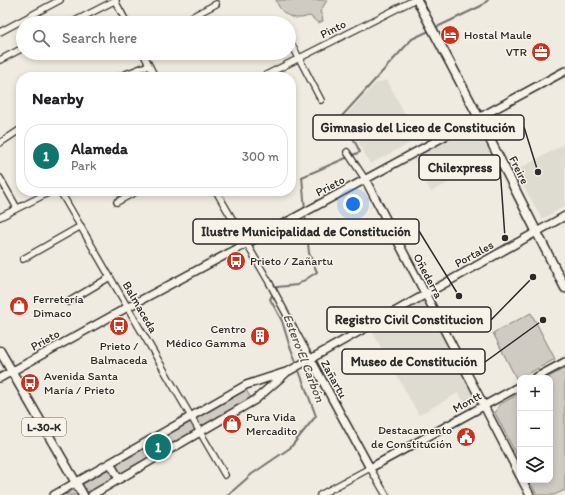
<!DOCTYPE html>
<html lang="en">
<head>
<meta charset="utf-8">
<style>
	body { margin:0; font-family:Itim,sans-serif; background:#f2f2f2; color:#202124 }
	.controls { position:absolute; right:12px; bottom:12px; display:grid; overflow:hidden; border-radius:8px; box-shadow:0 2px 6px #0003 }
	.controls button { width:36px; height:36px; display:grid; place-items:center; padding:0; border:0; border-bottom:1px solid #e0e0e0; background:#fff; color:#202124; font:20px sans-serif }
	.you { position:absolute; left:353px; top:204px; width:14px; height:14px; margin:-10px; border:3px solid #fff; border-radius:50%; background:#1a73e8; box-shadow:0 0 0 6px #1a73e833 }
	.badge { display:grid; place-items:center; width:26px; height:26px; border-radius:50%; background:#0f766e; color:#fff; font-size:13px; font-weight:700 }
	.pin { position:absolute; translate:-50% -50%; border:2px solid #fff; box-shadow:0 1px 4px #0006 }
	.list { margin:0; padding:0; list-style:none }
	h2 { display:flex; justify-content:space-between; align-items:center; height:52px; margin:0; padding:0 16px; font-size:17px }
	h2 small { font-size:13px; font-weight:400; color:#757577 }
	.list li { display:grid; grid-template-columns:26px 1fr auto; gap:12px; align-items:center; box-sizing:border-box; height:64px; margin:0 8px 8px; padding:0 8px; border:1px solid #e0e0e0; border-radius:16px }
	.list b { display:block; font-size:15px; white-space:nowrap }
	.list p { margin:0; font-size:13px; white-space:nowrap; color:#757577 }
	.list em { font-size:13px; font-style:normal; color:#757577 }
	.icon { flex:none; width:22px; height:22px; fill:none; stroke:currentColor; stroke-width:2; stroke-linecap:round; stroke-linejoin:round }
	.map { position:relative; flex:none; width:565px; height:495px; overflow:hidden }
	.search { position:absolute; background:#fff; box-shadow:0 2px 6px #0003; left:16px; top:16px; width:280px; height:44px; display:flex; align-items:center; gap:10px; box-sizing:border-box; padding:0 14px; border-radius:22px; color:#757577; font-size:15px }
	.panel { position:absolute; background:#fff; box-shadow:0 2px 6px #0003; left:16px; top:72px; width:280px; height:124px; border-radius:16px }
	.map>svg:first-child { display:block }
	.built { fill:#dedbd1 }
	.green { fill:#cfcbc2; stroke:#7d7b76 }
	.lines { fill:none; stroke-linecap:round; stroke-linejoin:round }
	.stream { stroke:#74726e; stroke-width:2 }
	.minor-casing { stroke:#2b2b2b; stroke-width:8 }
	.tertiary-casing { stroke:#2b2b2b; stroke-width:10 }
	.secondary-casing { stroke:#2b2b2b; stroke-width:11 }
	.primary-casing { stroke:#2b2b2b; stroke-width:11 }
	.minor { stroke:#f7f3e8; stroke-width:5.5 }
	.tertiary { stroke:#f7f3e8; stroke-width:7 }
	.secondary { stroke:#f7f3e8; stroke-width:8 }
	.primary { stroke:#f7f3e8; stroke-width:8 }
	.labels { text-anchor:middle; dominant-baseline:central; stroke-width:3; stroke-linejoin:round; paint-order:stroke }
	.shield { fill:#f7f3e8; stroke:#686764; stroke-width:1 }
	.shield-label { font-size:11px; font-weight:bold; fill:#2b2b2b }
	.street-label { font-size:12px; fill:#2b2b2b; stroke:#f7f3e8 }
	.poi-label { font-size:12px; fill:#2b2b2b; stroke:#f7f3e8; text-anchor:start }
	.water-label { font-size:13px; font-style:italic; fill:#555552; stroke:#f7f3e8 }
	.leader { fill:none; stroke:#2b2b2b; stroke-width:1.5 }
	.callout-dot { fill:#2b2b2b; stroke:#f7f3e8; stroke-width:1.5 }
	.callout { fill:#f7f3e8; stroke:#2b2b2b; stroke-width:1.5 }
	.callout-label { font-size:13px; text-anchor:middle; font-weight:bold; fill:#2b2b2b }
</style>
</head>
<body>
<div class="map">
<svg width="565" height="495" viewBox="0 0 565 495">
	<rect width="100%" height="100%" fill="#efebe0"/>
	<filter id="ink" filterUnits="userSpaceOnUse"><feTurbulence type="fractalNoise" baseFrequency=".025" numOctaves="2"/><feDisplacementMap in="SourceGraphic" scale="8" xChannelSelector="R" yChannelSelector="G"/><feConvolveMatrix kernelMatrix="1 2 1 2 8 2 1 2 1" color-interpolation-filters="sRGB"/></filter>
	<g filter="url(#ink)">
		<path class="built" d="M 387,80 L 418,139 L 370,164 L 345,116 L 375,84 Z
			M 474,124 L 493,159 L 431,192 L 414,159 Z
			M 565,144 L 565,206 L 542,219 L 515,171 Z
			M 424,300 L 477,400 L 467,407 L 458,393 L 419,415 L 371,330 Z"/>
		<path class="green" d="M 276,0 L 327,0 L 320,12 L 322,16 L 323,21 L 318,23 L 310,16 C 307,16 304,18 300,18 C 288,19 279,10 276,0 Z
			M 531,313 L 555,359 L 517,380 L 493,333 Z
			M 565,368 L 565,490 L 554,495 L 537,495 L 529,480 L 550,480 L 550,378 L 547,378 Z
			M 246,390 L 251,398 L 84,495 L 64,495 Z
			M 520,393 L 520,462 L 495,413 L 499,405 Z"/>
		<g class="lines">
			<path class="stream" d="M 435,28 L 481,6 L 488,0
				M 305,210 L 302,177 L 360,152 L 342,116 L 412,39 L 431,30
				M 297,364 L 289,344 L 282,321 L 270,299 L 277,287 L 297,285 L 317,272 L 309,253 L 305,214
				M 228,495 L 252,474 L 290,448 L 316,416 L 298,368"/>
			<g class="minor-casing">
				<path id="minor" d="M 115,1 L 127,23
					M 71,23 L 116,0
					M 180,23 L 216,4
					M 0,32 L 60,0
					M 289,39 L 321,100
					M 143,53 L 155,77
					M 0,60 L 23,48
					M 118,77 L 149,65
					M 262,77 L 414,0
					M 0,143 L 21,129
					M 347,152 L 365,179
					M 0,178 L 17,208
					M 60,191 L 225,475
					M 216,191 L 269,282 L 310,358
					M 117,202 L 137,191
					M 0,217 L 52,191
					M 23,259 L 81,226
					M 68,302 L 110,277
					M 320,495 L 370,468 L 386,495"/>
			</g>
			<g class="tertiary-casing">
				<path id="tertiary" d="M 365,179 L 481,400 L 520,476
					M 310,358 L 370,468 L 520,386
					M 0,378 L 128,307 L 246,244 L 565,71
					M 535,378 L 565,362
					M 110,463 L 119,479
					M 522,480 L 530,495
					M 54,495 L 246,385 L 289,371 L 565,216
					M 92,495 L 255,400 L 286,373"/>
			</g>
			<g class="secondary-casing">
				<path id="secondary" d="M 417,0 L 479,118 L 565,288"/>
			</g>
			<g class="primary-casing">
				<path id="primary" d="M 0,351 L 83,495"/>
			</g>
			<use href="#minor" class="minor"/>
			<use href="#tertiary" class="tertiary"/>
			<use href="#secondary" class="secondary"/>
			<use href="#primary" class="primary"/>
		</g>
	</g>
	<defs>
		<g id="hotel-disc" transform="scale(1)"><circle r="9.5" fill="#c8321e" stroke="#f7f3e8"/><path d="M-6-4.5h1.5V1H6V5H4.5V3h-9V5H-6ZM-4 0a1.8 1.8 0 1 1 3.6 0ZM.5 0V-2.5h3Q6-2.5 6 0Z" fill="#fff"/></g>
		<g id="office-disc" transform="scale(1)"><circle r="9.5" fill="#c8321e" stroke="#f7f3e8"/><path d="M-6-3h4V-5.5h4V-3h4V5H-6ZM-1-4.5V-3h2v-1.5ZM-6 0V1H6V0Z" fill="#fff"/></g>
		<g id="bus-disc" transform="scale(1)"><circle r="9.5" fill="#c8321e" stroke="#f7f3e8"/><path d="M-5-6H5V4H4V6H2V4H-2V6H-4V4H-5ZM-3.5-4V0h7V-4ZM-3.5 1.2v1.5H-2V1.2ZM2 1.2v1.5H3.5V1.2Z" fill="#fff"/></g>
		<g id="shop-disc" transform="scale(1)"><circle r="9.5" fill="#c8321e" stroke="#f7f3e8"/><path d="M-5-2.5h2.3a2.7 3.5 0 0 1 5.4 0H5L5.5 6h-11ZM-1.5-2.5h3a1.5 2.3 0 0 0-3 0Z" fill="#fff"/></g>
		<g id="building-disc" transform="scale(1)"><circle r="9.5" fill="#c8321e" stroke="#f7f3e8"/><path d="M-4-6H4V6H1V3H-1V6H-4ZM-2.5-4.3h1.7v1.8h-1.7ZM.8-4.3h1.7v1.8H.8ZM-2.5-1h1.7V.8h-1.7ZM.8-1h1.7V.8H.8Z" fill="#fff"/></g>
		<g id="civic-disc" transform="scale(1)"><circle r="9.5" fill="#c8321e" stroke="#f7f3e8"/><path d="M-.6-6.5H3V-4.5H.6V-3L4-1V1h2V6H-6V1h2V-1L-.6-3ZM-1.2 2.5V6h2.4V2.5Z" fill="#fff"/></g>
	</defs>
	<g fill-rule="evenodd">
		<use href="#hotel-disc" x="450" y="35"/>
		<use href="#office-disc" x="541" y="52"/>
		<use href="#bus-disc" x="236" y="261"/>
		<use href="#shop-disc" x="19" y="306"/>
		<use href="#bus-disc" x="119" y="326"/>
		<use href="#building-disc" x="260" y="336"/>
		<use href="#bus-disc" x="30" y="383"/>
		<use href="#shop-disc" x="232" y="424"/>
		<use href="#civic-disc" x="466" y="437"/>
	</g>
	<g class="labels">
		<rect class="shield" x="22" y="418" width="44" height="18" rx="3"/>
		<g class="shield-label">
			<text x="44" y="427">L-30-K</text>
		</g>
		<g class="street-label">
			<text transform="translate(333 29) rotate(-27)">Pinto</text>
			<text transform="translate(519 170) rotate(63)">Freire</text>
			<text transform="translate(330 186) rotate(-28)">Prieto</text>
			<text transform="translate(474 254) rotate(-29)">Portales</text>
			<text transform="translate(428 276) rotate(62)">Oñederra</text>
			<text transform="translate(140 307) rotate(60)">Balmaceda</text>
			<text transform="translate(45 340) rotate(-29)">Prieto</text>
			<text transform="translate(334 379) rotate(61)">Zañartu</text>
			<text transform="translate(467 402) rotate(-29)">Montt</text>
		</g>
		<g class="poi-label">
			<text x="464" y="35">Hostal Maule</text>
			<text x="527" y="52" text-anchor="end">VTR</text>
			<text x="250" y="261">Prieto / Zañartu</text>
			<text x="33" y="299">Ferretería<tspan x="33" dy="14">Dimaco</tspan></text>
			<text x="246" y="329" text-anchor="end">Centro<tspan x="246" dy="14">Médico Gamma</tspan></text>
			<text x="119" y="346" text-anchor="middle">Prieto /<tspan x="119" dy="14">Balmaceda</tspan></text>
			<text x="44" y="376">Avenida Santa<tspan x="44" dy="14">María / Prieto</tspan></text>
			<text x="246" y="417">Pura Vida<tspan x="246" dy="14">Mercadito</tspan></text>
			<text x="452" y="430" text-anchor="end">Destacamento<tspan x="452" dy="14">de Constitución</tspan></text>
		</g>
		<g class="water-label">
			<text transform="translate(304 358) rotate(69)">Estero El Carbón</text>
		</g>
	</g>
	<path class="leader" d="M538 172L524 127M505 238L500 167M459 296L419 231M533 277L491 320M543 320L485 362"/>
	<g class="callout-dot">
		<circle cx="538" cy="172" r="4"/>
		<circle cx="505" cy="238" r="4"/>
		<circle cx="459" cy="296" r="4"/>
		<circle cx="533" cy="277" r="4"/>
		<circle cx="543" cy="320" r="4"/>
	</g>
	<g class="callout">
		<rect x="313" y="115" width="211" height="25" rx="4"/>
		<rect x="419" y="155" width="81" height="25" rx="4"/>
		<rect x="193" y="219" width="226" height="25" rx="4"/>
		<rect x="327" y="307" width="164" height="25" rx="4"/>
		<rect x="342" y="349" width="143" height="25" rx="4"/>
	</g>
	<g class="callout-label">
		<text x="418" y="132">Gimnasio del Liceo de Constitución</text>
		<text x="460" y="172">Chilexpress</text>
		<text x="306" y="236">Ilustre Municipalidad de Constitución</text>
		<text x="409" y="324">Registro Civil Constitucion</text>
		<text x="414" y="366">Museo de Constitución</text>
	</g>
</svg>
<div class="controls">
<button>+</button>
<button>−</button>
<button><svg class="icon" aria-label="layers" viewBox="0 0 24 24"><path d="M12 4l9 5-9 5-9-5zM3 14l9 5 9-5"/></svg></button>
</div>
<div class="you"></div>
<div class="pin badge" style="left:158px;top:447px">1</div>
<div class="search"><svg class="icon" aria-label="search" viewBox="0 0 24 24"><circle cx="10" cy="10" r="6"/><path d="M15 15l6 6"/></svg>Search here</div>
<section class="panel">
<h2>Nearby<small></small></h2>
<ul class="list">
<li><span class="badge">1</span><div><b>Alameda</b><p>Park</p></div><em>300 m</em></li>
</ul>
</section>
</div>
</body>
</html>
